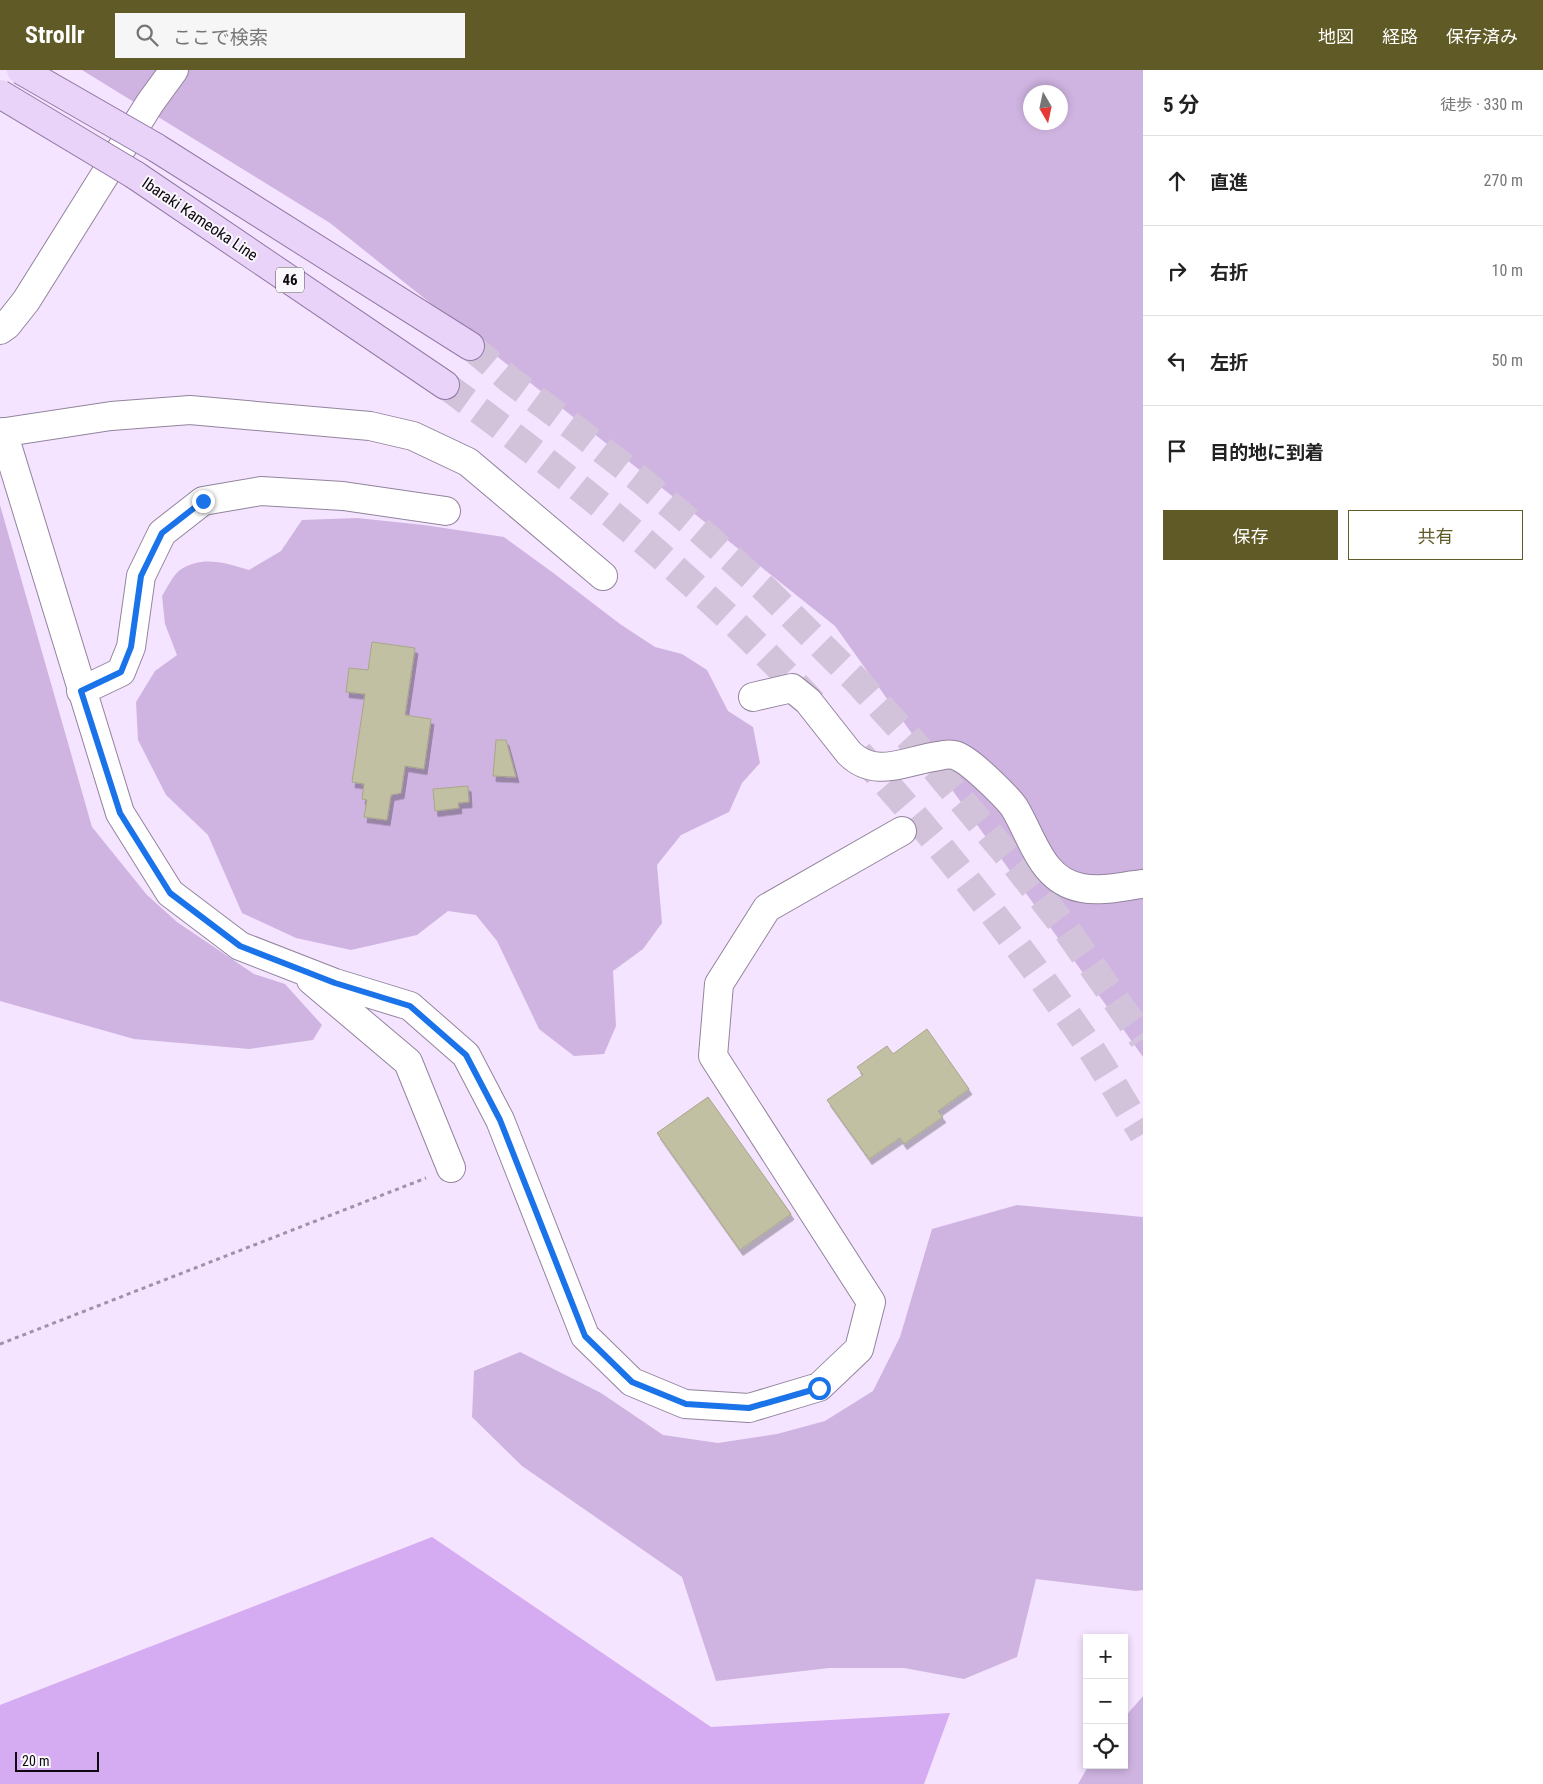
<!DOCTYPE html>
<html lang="ja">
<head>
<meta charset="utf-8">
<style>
	body { margin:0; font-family:"Roboto Condensed","Noto Sans JP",sans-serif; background:#f6f6f6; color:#222 }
	.controls { position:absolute; right:15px; bottom:15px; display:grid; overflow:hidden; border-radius:0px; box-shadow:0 2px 8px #0003 }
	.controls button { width:45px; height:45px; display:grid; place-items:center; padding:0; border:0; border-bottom:1px solid #e0e0e0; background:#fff; color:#222; font:25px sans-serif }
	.compass { position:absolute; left:1023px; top:15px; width:45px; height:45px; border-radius:50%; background:#fff; box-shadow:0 2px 8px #0003; rotate:171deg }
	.scale { position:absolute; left:15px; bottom:12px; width:84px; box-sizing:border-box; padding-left:5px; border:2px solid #0e0911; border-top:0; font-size:14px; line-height:18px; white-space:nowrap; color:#0e0911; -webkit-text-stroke:4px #faf7fc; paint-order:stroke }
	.stop { position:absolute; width:15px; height:15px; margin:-11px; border:4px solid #1a73e8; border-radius:50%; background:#fff }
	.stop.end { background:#1a73e8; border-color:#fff; box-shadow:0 1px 5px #0008 }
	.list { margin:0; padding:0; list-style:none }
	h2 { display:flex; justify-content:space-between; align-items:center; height:65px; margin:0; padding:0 20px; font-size:21px }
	h2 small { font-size:16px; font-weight:400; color:#767676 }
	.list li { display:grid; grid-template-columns:32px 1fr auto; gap:15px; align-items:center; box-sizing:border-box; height:90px; padding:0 20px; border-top:1px solid #e0e0e0 }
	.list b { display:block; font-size:19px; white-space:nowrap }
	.list em { font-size:16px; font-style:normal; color:#767676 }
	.actions { display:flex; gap:10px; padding:15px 20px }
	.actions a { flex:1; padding:11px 0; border:1px solid #605a26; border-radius:0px; text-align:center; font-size:18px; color:#605a26 }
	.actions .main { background:#605a26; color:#fff }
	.icon { flex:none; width:28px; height:28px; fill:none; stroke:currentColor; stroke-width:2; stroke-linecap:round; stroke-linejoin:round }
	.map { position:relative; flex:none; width:1143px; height:1714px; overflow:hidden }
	header { display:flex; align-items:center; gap:30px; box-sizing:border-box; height:70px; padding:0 25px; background:#605a26; color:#fff }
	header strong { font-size:24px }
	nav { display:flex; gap:28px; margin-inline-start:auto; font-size:18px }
	.search { width:350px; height:45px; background:#f6f6f6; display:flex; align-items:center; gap:12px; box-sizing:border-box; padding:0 18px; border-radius:0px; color:#767676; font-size:19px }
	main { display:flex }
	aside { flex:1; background:#fff }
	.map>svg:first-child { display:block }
	.green { fill:#cfb4e1; fill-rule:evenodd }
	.water { fill:#d5abf1 }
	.building { fill:#c2c0a3; stroke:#a8a689; filter:url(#shadow) }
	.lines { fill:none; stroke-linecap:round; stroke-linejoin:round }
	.major-tunnel { stroke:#d2c3db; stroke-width:28; stroke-dasharray:28 14; stroke-linecap:butt }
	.minor-casing { stroke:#92849d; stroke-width:30 }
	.major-casing { stroke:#9379a5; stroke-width:30 }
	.path { stroke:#9e92a6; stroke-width:3; stroke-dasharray:4 4; stroke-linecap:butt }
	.minor { stroke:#fff; stroke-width:28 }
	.major { stroke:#e9d3f8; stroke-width:28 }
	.major-bridge-casing { stroke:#9379a5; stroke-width:30; stroke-linecap:butt }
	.major-bridge { stroke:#e9d3f8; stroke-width:28 }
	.route { stroke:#1a73e8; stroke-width:6 }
	.labels { text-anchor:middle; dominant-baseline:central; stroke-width:4; stroke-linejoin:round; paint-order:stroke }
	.shield { fill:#faf7fc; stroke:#555058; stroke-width:1 }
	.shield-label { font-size:15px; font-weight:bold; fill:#0e0911 }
	.street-label { font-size:16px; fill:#0e0911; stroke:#faf7fc }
</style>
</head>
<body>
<header>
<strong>Strollr</strong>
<div class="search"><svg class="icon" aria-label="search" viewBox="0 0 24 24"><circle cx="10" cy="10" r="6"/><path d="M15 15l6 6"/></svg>ここで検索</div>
<nav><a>地図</a><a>経路</a><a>保存済み</a></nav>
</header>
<main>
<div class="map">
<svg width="1143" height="1714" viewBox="0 0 1143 1714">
	<defs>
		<filter id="shadow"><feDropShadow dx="3" dy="5.5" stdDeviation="0" flood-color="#0004"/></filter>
	</defs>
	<rect width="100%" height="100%" fill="#f4e4ff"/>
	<path class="green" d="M 82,0 L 1143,0 L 1143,987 L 835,556 L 330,153 ZM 1030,22 L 1060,22 L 1060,52 L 1030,52 Z
		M 0,435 L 92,757 L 147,825 L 177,852 L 254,904 L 285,914 L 322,955 L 313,970 L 249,979 L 134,969 L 0,931 Z
		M 357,448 L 424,455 L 504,467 L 552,502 L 620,554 L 655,577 L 682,584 L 707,600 L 728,641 L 753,657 L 760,693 L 742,713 L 729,742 L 681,765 L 657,795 L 662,853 L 643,879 L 613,901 L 616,956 L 604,984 L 574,986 L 539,959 L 497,871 L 476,845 L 448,841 L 417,865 L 351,880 L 296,868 L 242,843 L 208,765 L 166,725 L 138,670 L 136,632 L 155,601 L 177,585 L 165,554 L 162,526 C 167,518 173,505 180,500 C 202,485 226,493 249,500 L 281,481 L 302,450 Z
		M 1017,1135 L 1143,1147 L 1143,1520 L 1136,1521 L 1036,1509 L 1017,1587 L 964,1609 L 904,1598 L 829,1598 L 716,1611 L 682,1507 L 522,1396 L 472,1347 L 474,1301 L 520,1282 L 601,1323 L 663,1365 L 718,1373 L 777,1364 L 825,1351 L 873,1321 L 900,1267 L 932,1159 Z
		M 1143,1626 L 1143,1714 L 1078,1714 L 1089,1695 L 1124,1695 L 1124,1648 Z"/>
	<path class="water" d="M 432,1467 L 711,1657 L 950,1643 L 924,1714 L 0,1714 L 0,1635 Z"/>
	<path class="building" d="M 372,572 L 415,578 L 405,645 L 431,649 L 424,699 L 405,696 L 401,723 L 391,725 L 387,750 L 364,747 L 367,730 L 362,729 L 364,714 L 352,712 L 365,624 L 346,622 L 349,598 L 368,600 Z
		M 496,670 L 506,670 L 516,707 L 493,706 Z
		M 468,716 L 469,732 L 458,733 L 459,738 L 435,741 L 433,719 Z
		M 927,959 L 969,1019 L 938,1041 L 943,1047 L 904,1074 L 900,1068 L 869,1089 L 827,1030 L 863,1005 L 857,997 L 887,976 L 893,984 Z
		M 708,1027 L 791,1144 L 740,1180 L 657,1063 Z"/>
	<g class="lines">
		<path class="major-tunnel" d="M 470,276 L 510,310 L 577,360 L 642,411 L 705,465 L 767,521 L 855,609 L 911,670 L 1019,799 L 1066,859 L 1143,969
			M 445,315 C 576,411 702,513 813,633
			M 859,683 C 942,774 1019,874 1089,976 C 1108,1005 1125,1035 1143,1064"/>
		<g class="minor-casing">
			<path id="minor" d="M 0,260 L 7,255 L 26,231 L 150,33 L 174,0
				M 3,362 L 120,743 L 170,823 L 240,876 L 335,913 L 410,936 L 466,985 L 500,1050 L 585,1266 L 632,1312 L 685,1334 L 749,1338 L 819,1317 L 859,1279 L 871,1232 L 713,986 L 719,914 L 767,838 L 902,761
				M 0,363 L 111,346 L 190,340 L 370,356 L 413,366 L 468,392 L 603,506
				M 81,621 L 121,602 L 131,577 L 141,506 L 162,463 L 203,431 L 261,421 L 343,426 L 446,441
				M 753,627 L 792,618 L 808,631 L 849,683 C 876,710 906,690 939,686 C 946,684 954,683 961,688 C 973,694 1006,726 1014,737 C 1033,768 1041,811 1082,818 C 1102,822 1123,816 1143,814
				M 311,910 L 408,992 L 451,1098"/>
		</g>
		<g class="major-casing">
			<path id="major" d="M 155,77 L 470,276
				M 135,105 L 445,315"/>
		</g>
		<path class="path" d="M 0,1274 L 426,1108"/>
		<use href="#minor" class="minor"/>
		<use href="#major" class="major"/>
		<g class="major-bridge-casing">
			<path id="major-bridge" d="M 21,0 L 155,77
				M 0,24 L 135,105"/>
		</g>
		<use href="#major-bridge" class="major-bridge"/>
	</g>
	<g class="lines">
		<path class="route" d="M 203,431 L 162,463 L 141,506 L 131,577 L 121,602 L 81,621 L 120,743 L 170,823 L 240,876 L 335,913 L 410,936 L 466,985 L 500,1050 L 585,1266 L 632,1312 L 686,1334 L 749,1338 L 819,1318"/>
	</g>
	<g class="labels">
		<rect class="shield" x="276" y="197.5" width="28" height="25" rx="4"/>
		<g class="shield-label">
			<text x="290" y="210">46</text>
		</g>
		<g class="street-label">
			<text transform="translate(200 149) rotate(34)">Ibaraki Kameoka Line</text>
		</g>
	</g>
</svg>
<div class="controls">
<button>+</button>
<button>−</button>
<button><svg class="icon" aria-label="locate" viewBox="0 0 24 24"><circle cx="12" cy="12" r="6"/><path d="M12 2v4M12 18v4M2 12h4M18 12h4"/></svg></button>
</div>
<svg class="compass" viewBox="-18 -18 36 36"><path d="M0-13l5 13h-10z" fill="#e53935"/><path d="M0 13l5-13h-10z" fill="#767676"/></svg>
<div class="scale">20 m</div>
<div class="stop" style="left:819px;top:1318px"></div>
<div class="stop end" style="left:203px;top:431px"></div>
</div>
<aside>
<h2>5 分<small>徒歩 · 330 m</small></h2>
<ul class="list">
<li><svg class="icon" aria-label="ahead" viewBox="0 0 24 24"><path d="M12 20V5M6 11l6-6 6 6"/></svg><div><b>直進</b></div><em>270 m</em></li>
<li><svg class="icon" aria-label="right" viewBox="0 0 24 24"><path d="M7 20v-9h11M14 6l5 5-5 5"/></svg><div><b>右折</b></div><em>10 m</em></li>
<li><svg class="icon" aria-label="left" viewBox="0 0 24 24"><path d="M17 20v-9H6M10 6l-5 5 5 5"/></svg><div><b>左折</b></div><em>50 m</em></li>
<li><svg class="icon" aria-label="arrive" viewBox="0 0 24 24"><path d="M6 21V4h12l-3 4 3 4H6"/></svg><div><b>目的地に到着</b></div></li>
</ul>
<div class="actions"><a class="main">保存</a><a>共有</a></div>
</aside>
</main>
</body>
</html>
